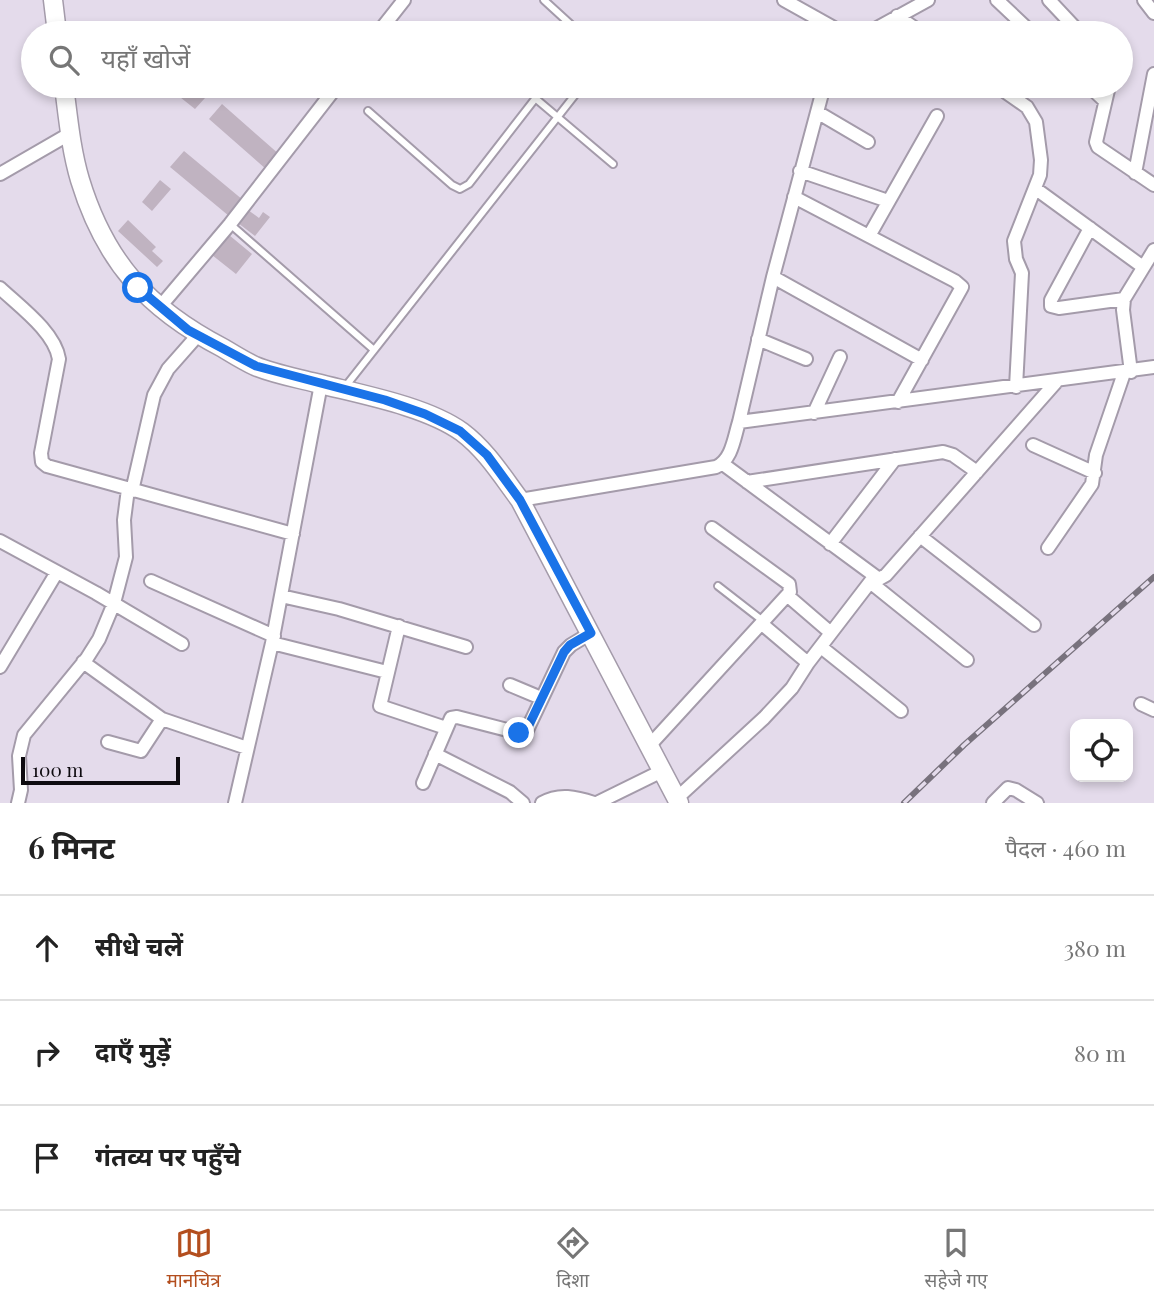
<!DOCTYPE html>
<html lang="hi">
<head>
<meta charset="utf-8">
<style>
	body { margin:0; font-family:"Playfair Display","Noto Sans Devanagari",serif; background:#f2f2f2; color:#222 }
	.controls { position:absolute; right:21px; bottom:21px; display:grid; overflow:hidden; border-radius:14px; box-shadow:0 4px 10px #0003 }
	.controls button { width:63px; height:63px; display:grid; place-items:center; padding:0; border:0; border-bottom:2px solid #e0e0e0; background:#fff; color:#222; font:35px sans-serif }
	.scale { position:absolute; left:21px; bottom:18px; width:159px; box-sizing:border-box; padding-left:7px; border:4px solid #0e0b10; border-top:0; font-size:19px; line-height:24px; white-space:nowrap; color:#0e0b10; -webkit-text-stroke:5px #e4dbeb; paint-order:stroke }
	.stop { position:absolute; width:21px; height:21px; margin:-16px; border:5px solid #1a73e8; border-radius:50%; background:#fff }
	.stop.end { background:#1a73e8; border-color:#fff; box-shadow:0 2px 7px #0008 }
	.list { margin:0; padding:0; list-style:none }
	h2 { display:flex; justify-content:space-between; align-items:center; height:91px; margin:0; padding:0 28px; font-size:30px }
	h2 small { font-size:23px; font-weight:400; color:#767676 }
	.list li { display:grid; grid-template-columns:46px 1fr auto; gap:21px; align-items:center; box-sizing:border-box; height:105px; padding:0 28px; border-top:2px solid #e0e0e0 }
	.list b { display:block; font-size:26px; white-space:nowrap }
	.list em { font-size:23px; font-style:normal; color:#767676 }
	.icon { flex:none; width:38px; height:38px; fill:none; stroke:currentColor; stroke-width:2; stroke-linecap:round; stroke-linejoin:round }
	.map { position:relative; flex:none; width:1154px; height:803px; overflow:hidden }
	.search { position:absolute; background:#fff; box-shadow:0 4px 10px #0003; left:21px; right:21px; top:21px; height:77px; display:flex; align-items:center; gap:18px; box-sizing:border-box; padding:0 24px; border-radius:38px; color:#767676; font-size:26px }
	.sheet { height:406px; background:#fff }
	nav { display:flex; justify-content:space-around; align-items:center; box-sizing:border-box; height:98px; border-top:2px solid #e0e0e0; background:#fff; font-size:19px; color:#767676 }
	nav a { display:grid; justify-items:center; gap:4px }
	nav .on { color:#b34e1e }
	.map>svg:first-child { display:block }
	.building { fill:#c0b3c1 }
	.lines { fill:none; stroke-linecap:round; stroke-linejoin:round }
	.lane-casing { stroke:#a49baa; stroke-width:10 }
	.street-casing { stroke:#a49baa; stroke-width:16 }
	.secondary-casing { stroke:#a49baa; stroke-width:21 }
	.lane { stroke:#fff; stroke-width:6 }
	.street { stroke:#fff; stroke-width:12 }
	.secondary { stroke:#fff; stroke-width:18 }
	.rail-casing { stroke:#78727d; stroke-width:6 }
	.rail { stroke:#e4dbeb; stroke-width:3.5; stroke-dasharray:10; stroke-linecap:butt }
	.route { stroke:#1a73e8; stroke-width:9 }
</style>
</head>
<body>
<div class="map">
<svg width="1154" height="803" viewBox="0 0 1154 803">
	<rect width="100%" height="100%" fill="#e4dbeb"/>
	<path class="building" d="M 166,86 L 190,86 L 205,98 L 195,109 Z
		M 260,86 L 278,86 L 271,95 Z
		M 222,104 L 280,155 L 267,170 L 209,119 Z
		M 184,151 L 243,200 L 229,216 L 170,167 Z
		M 160,180 L 171,189 L 152,211 L 142,202 Z
		M 248,210 L 259,218 L 263,212 L 270,217 L 255,236 L 238,223 Z
		M 128,220 L 156,247 L 152,251 L 163,261 L 157,267 L 118,231 Z
		M 229,235 L 252,254 L 236,274 L 212,255 Z"/>
	<g class="lines">
		<g class="lane-casing">
			<path id="lane" d="M 544,0 L 580,33
				M 535,98 L 613,164
				M 368,111 L 452,185 L 460,189 L 469,184 L 545,86
				M 230,224 L 374,350
				M 345,387 L 582,86
				M 718,586 L 763,621"/>
		</g>
		<g class="street-casing">
			<path id="street" d="M 784,0 L 843,33
				M 997,0 L 1032,33
				M 1049,0 L 1080,33
				M 1144,0 L 1154,13
				M 897,16 L 922,33
				M 378,33 L 404,0
				M 868,33 L 928,0
				M 997,86 L 1027,107 L 1036,122 L 1041,160 L 1040,175 L 1014,241 L 1016,259 L 1022,273 L 1016,387
				M 1089,86 L 1105,101
				M 1109,86 L 1096,142 L 1098,147 L 1154,185
				M 817,112 L 868,142
				M 800,171 L 888,201
				M 1135,173 L 1154,74
				M 0,174 L 71,133
				M 1036,189 L 1143,267
				M 794,197 L 955,281 L 962,287 L 898,402
				M 1090,228 L 1051,300 L 1051,306 L 1059,308 L 1124,299
				M 869,236 L 937,116
				M 773,277 L 922,360
				M 0,288 C 19,306 55,332 59,359 L 41,453 L 42,462 L 47,466 L 293,534
				M 159,308 L 230,224 L 337,86
				M 758,339 L 806,359
				M 1131,372 L 1123,310 L 1124,299 L 1154,250
				M 814,413 L 840,357
				M 739,422 L 1154,367
				M 1033,445 L 1095,473
				M 723,464 L 879,579 L 886,575 L 1057,381
				M 747,482 L 943,452 L 953,455 L 977,472
				M 132,491 L 154,395 L 168,369 L 198,335
				M 520,500 L 716,467 C 732,460 734,438 739,422 L 773,277 L 824,86
				M 920,536 L 1034,625
				M 0,541 L 96,593 L 182,644
				M 830,544 L 895,459
				M 1048,548 L 1092,484 L 1096,455 L 1124,373
				M 151,581 L 274,636
				M 870,582 L 967,660
				M 281,596 L 339,609 L 466,647
				M 788,596 L 831,633
				M 762,624 L 808,663
				M 399,626 L 380,706 L 446,728
				M 272,643 L 387,672
				M 821,647 L 901,711
				M 83,662 L 162,719 L 247,748
				M 0,667 L 57,572
				M 510,685 L 541,698
				M 1141,704 L 1154,710
				M 108,742 L 141,751 L 162,719
				M 649,746 L 790,592 L 789,584 L 712,528
				M 435,754 L 510,792 L 523,803
				M 423,783 L 451,718 L 457,717 L 519,733 L 527,730 L 564,652 L 571,645 L 591,633
				M 676,799 L 764,718 L 792,688 L 808,663 L 874,577
				M 18,803 L 21,790 L 19,756 L 24,735 L 87,658 L 99,639 L 114,603 L 126,557 L 124,520 L 128,489
				M 235,803 L 272,643 L 321,384
				M 542,803 C 559,793 576,797 594,803
				M 597,803 L 662,771
				M 993,803 L 1008,788 L 1016,790 L 1037,803"/>
		</g>
		<g class="secondary-casing">
			<path id="secondary" d="M 53,0 L 57,33
				M 64,86 C 68,117 71,150 80,180 C 105,262 148,309 223,348 C 233,354 244,361 255,366 C 274,374 297,378 316,383 C 359,394 426,406 462,432 C 486,450 502,476 520,500 L 679,803"/>
		</g>
		<use href="#lane" class="lane"/>
		<use href="#street" class="street"/>
		<use href="#secondary" class="secondary"/>
		<g class="rail-casing">
			<path id="rail" d="M 904,803 L 964,745 L 1154,577"/>
		</g>
		<use href="#rail" class="rail"/>
	</g>
	<g class="lines">
		<path class="route" d="M 138,288 L 188,330 L 256,366 L 385,400 L 425,414 L 460,431 L 487,455 L 520,500 L 591,633 L 570,645 L 564,652 L 528,727 L 525,732 L 519,733"/>
	</g>
</svg>
<div class="controls">
<button><svg class="icon" aria-label="locate" viewBox="0 0 24 24"><circle cx="12" cy="12" r="6"/><path d="M12 2v4M12 18v4M2 12h4M18 12h4"/></svg></button>
</div>
<div class="scale">100 m</div>
<div class="stop" style="left:138px;top:288px"></div>
<div class="stop end" style="left:519px;top:733px"></div>
<div class="search"><svg class="icon" aria-label="search" viewBox="0 0 24 24"><circle cx="10" cy="10" r="6"/><path d="M15 15l6 6"/></svg>यहाँ खोजें</div>
</div>
<section class="sheet">
<h2>6 मिनट<small>पैदल · 460 m</small></h2>
<ul class="list">
<li><svg class="icon" aria-label="ahead" viewBox="0 0 24 24"><path d="M12 20V5M6 11l6-6 6 6"/></svg><div><b>सीधे चलें</b></div><em>380 m</em></li>
<li><svg class="icon" aria-label="right" viewBox="0 0 24 24"><path d="M7 20v-9h11M14 6l5 5-5 5"/></svg><div><b>दाएँ मुड़ें</b></div><em>80 m</em></li>
<li><svg class="icon" aria-label="arrive" viewBox="0 0 24 24"><path d="M6 21V4h12l-3 4 3 4H6"/></svg><div><b>गंतव्य पर पहुँचे</b></div></li>
</ul>
</section>
<nav>
<a class="on"><svg class="icon" aria-label="map" viewBox="0 0 24 24"><path d="M3 6l6-2 6 2 6-2v14l-6 2-6-2-6 2zM9 4v14M15 6v14"/></svg>मानचित्र</a>
<a><svg class="icon" aria-label="directions" viewBox="0 0 24 24"><path d="M12 3l9 9-9 9-9-9zM9 14v-3h6M13 9l2 2-2 2"/></svg>दिशा</a>
<a><svg class="icon" aria-label="saved" viewBox="0 0 24 24"><path d="M7 4h10v16l-5-4-5 4z"/></svg>सहेजे गए</a>
</nav>
</body>
</html>
